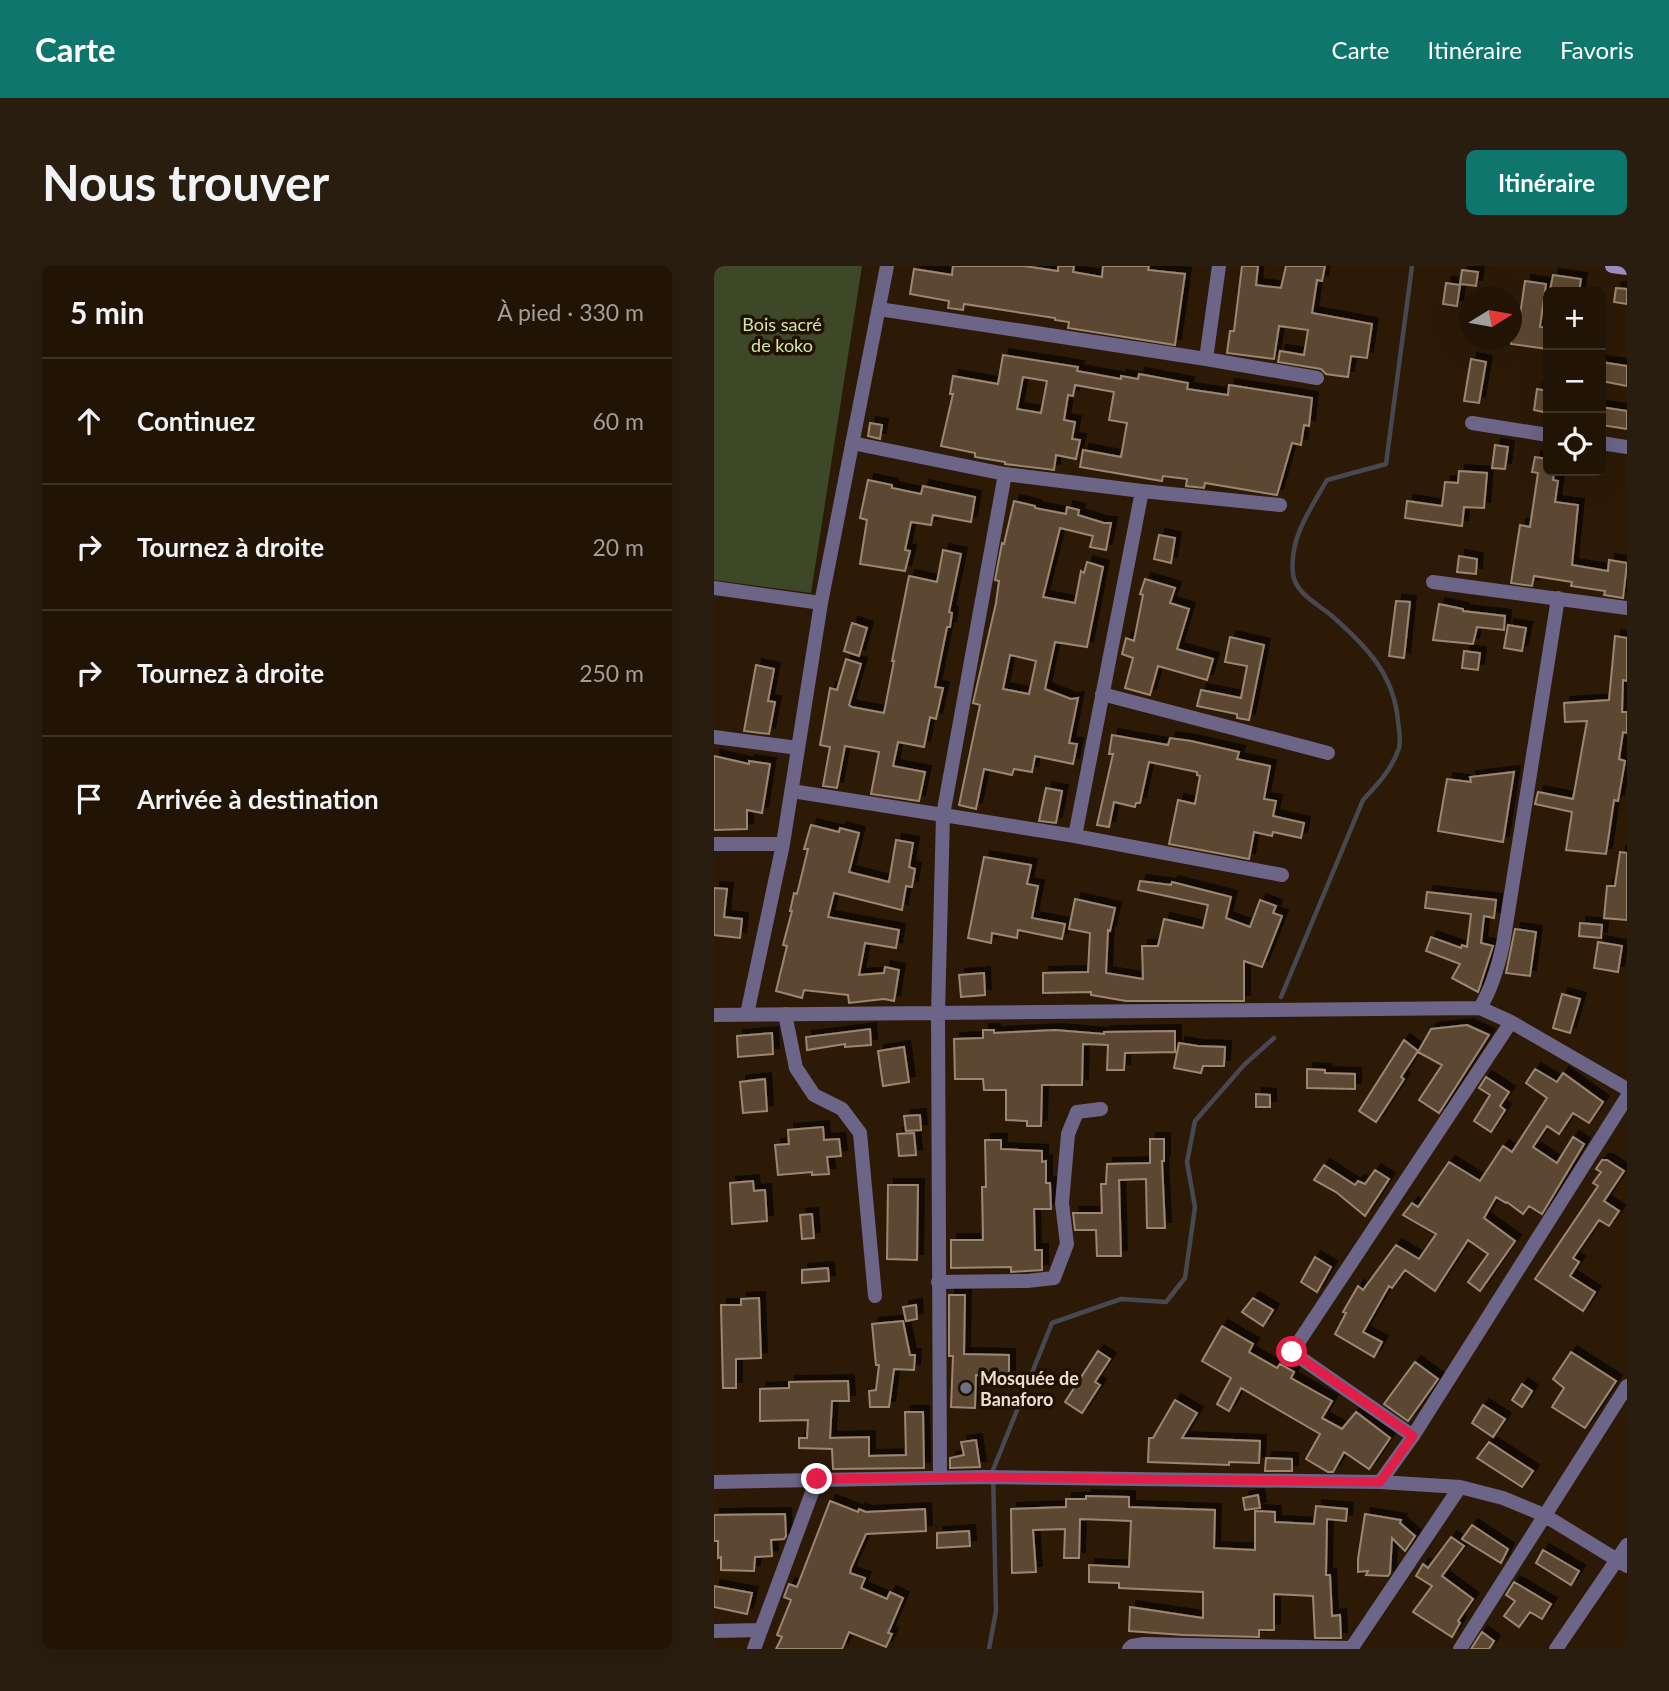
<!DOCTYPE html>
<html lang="fr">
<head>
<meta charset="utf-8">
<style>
	body { margin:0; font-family:Lato,sans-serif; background:#291d0f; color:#f1f3f6 }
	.controls { position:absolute; right:21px; top:21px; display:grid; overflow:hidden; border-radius:10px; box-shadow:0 7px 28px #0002 }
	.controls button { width:63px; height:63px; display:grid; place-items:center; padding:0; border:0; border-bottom:2px solid #3e3327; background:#211405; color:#f1f3f6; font:35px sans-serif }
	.compass { position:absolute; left:745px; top:21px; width:63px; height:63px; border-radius:50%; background:#211405; box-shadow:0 7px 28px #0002; rotate:79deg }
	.stop { position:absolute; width:21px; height:21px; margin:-16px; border:5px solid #e11d48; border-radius:50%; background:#fff }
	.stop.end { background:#e11d48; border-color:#fff; box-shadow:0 2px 7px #0008 }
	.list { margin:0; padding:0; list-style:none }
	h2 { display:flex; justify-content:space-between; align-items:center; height:91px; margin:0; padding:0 28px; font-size:30px }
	h2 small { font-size:23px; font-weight:400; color:#a29e9a }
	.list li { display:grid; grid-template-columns:46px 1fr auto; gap:21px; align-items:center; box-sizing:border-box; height:126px; padding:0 28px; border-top:2px solid #3e3327 }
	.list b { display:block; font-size:26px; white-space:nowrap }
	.list em { font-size:23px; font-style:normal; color:#a29e9a }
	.icon { flex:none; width:38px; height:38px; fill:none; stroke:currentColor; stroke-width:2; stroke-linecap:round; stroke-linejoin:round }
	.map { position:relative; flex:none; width:913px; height:1383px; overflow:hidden; border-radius:10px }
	header { display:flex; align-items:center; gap:42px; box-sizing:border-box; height:98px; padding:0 35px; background:#0f766e; color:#fff }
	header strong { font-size:33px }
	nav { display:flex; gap:38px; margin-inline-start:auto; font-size:24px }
	.intro { display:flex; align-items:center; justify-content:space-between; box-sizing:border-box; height:168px; padding:0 42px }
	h1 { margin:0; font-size:49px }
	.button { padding:18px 32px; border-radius:10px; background:#0f766e; color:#fff; font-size:24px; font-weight:700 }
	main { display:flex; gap:42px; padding:0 42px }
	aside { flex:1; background:#211405; border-radius:10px; box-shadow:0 7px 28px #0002 }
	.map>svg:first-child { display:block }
	.green { fill:#3d4827 }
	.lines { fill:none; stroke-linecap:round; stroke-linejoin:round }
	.stream { stroke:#464952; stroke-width:4.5 }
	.building { fill:#5c4733; stroke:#9d8670; stroke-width:2; fill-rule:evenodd; filter:url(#shadow) }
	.street { stroke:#6c6587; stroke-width:14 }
	.secondary { stroke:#998cc3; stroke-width:14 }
	.route { stroke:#e11d48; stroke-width:9 }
	.worship-dot { fill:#6b7280; stroke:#221101; stroke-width:2.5 }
	.labels { text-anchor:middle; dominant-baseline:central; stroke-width:7; stroke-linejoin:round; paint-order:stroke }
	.park-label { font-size:18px; fill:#cfe6a4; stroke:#221101 }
	.poi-label { font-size:18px; font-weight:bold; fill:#eaddd1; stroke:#221101; text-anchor:start }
</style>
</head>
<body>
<header>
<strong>Carte</strong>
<nav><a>Carte</a><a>Itinéraire</a><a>Favoris</a></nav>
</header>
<div class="intro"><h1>Nous trouver</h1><a class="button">Itinéraire</a></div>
<main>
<aside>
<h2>5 min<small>À pied · 330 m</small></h2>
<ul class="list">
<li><svg class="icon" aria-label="ahead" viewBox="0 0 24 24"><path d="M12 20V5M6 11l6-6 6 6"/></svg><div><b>Continuez</b></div><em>60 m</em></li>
<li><svg class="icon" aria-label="right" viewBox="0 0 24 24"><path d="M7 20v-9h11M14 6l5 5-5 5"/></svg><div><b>Tournez à droite</b></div><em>20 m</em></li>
<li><svg class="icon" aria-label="right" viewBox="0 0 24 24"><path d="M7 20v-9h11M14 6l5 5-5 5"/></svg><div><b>Tournez à droite</b></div><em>250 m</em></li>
<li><svg class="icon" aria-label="arrive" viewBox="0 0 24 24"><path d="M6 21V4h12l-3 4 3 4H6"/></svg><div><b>Arrivée à destination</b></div></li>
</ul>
</aside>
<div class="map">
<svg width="913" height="1383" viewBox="0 0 913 1383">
	<defs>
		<filter id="shadow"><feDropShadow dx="6" dy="-6" stdDeviation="0" flood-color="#0009"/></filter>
	</defs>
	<rect width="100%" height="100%" fill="#2c1a07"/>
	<path class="green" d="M 0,0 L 148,0 L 97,327 L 0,314 Z"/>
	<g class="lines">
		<path class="stream" d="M 567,731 L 649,534 C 664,518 678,503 685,482 C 687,474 685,463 684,455 C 680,408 652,380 618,350 C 604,338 581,327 579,308 C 575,272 596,244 613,214 L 672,198 L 698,0
			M 275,1383 L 282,1345 L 279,1204 L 338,1057 L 407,1033 L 452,1036 L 471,1012 L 481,941 L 473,896 L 481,855 L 530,799 L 560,772"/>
	</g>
	<path class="building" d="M 239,0 L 310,0 L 344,5 L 344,0 L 360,0 L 359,6 L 388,11 L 389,0 L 435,0 L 434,4 L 471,8 L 461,79 L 354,62 L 355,56 L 341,54 L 341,52 L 250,38 L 249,44 L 234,42 L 235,35 L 196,28 L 200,3 L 238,9 Z
		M 528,0 L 544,0 L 542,19 L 567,22 L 572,0 L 611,0 L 608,15 L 603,14 L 598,47 L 658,58 L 653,92 L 637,90 L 634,111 L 612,108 L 607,103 L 564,96 L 566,85 L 590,89 L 594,64 L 565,60 L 560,93 L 513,87 L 516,65 L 520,65 Z
		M 748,4 L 764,6 L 762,20 L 746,18 Z
		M 839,9 L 867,13 L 865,26 L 836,24 Z
		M 811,15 L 832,18 L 826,61 L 834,62 L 834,83 L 797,78 L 797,55 L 805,56 Z
		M 732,17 L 746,19 L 743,40 L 729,38 Z
		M 902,22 L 913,23 L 913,38 L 900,36 Z
		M 289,89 L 364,101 L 363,105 L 407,113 L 407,110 L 424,113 L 425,108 L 474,117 L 473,123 L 514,129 L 515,119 L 598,132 L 595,160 L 590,159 L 587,179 L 578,177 L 563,229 L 491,217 L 490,222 L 472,220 L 473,213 L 449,210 L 448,215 L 366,201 L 369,184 L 407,191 L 413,157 L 395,154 L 400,126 L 361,119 L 359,130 L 354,129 L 350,154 L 361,156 L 358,173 L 366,174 L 362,193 L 342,189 L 340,204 L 291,198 L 291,196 L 261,191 L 261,187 L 227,180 L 239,128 L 236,128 L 239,110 L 284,118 ZM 309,111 L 333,115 L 327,147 L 303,143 Z
		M 757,93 L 772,96 L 765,137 L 750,135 Z
		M 887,96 L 913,100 L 913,120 L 887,115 Z
		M 823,123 L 834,125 L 834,147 L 820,144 Z
		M 887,141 L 913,145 L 913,163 L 887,159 Z
		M 156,157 L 168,159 L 166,173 L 154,170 Z
		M 781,179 L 794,181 L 791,203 L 778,202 Z
		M 821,191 L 834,193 L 834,205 L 840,205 L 839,214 L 844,215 L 841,236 L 864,239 L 858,299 L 894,305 L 895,294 L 913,297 L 909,332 L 890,329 L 891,325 L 857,320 L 858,316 L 820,310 L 818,320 L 797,317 L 806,259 L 816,261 L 824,207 L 818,206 Z
		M 745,205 L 773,207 L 770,242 L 750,241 L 748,260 L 691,252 L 693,235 L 728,240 L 731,216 L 744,217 Z
		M 154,214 L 178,219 L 178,222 L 207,228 L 209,220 L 261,231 L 257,256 L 219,249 L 217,259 L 197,256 L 191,284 L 196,285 L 191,305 L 146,298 L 153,254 L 146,252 Z
		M 300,235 L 321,240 L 321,242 L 352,248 L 353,241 L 365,244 L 364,249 L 390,257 L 397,257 L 392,284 L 376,281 L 379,270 L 346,262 L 329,331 L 361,337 L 367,305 L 370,307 L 373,296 L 389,301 L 373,381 L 341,376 L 331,423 L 357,433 L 364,432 L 355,477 L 363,478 L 359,498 L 321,490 L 318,506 L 300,503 L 298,509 L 270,503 L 262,543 L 245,539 L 266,439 L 259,437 L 282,337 L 285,315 L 281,314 L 288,277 L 290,278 ZM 296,389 L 322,395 L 315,428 L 289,423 Z
		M 445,269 L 461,272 L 457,297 L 440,293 Z
		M 229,284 L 247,288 L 235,346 L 238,347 L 236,361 L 233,361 L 221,421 L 229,422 L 222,453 L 216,451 L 210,481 L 184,476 L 179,500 L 211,506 L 205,535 L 157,528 L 165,486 L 131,480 L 123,522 L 109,520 L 116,481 L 106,479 L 116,422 L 123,424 L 132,393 L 147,398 L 135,439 L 138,441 L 170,447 L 180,395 L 178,395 L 195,310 L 223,316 Z
		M 745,290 L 763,293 L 762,308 L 743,306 Z
		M 431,313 L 461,322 L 456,337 L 475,343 L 463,383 L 499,393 L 493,414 L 444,400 L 436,429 L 411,422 L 419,392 L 408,388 L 412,372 L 420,375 L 429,329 L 426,328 Z
		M 682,335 L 696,336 L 690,392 L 675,390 Z
		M 725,338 L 749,343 L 749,345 L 791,350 L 790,364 L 763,361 L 759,378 L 719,374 Z
		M 138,357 L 153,362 L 145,390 L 130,385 Z
		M 794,359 L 812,362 L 808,385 L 790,382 Z
		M 901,370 L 913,372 L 913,415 L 909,414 L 908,446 L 913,446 L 913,467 L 909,466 L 905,493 L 911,495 L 904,535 L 900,534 L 892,588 L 852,584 L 858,546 L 821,538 L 824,526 L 859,533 L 873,455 L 851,456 L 850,437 L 895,434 Z
		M 516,371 L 550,379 L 535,454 L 523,452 L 523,448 L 483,440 L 487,424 L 527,432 L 533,400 L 511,396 Z
		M 750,385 L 766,387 L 764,404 L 748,402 Z
		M 42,399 L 60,403 L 54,435 L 61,436 L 55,468 L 30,465 Z
		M 398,469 L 454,479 L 456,472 L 477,475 L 525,486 L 523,493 L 556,500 L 550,533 L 562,535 L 559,550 L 590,557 L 587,572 L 559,566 L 558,570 L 540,566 L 535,593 L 455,578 L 464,534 L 481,538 L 486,510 L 483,509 L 483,506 L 435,496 L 426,537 L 422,537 L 421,541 L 400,536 L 395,561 L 383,559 L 399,488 L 395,488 Z
		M 0,490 L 35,498 L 35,495 L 56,498 L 48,547 L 33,544 L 33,563 L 0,564 Z
		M 800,506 L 789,576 L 724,565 L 733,513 L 757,516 L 756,511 Z
		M 332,522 L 348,525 L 342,557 L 325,555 Z
		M 97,559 L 125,566 L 126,562 L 145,567 L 135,606 L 175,616 L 182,574 L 199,577 L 195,601 L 201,603 L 198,621 L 192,620 L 188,644 L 120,627 L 114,651 L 185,664 L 182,682 L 151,677 L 145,709 L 170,707 L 171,701 L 185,704 L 180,735 L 170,733 L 135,737 L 134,729 L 90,724 L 88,732 L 62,725 L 73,680 L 69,679 L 78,645 L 76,645 L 80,627 L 83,628 L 94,583 L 90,583 Z
		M 906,586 L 913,587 L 913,654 L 890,652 L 893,620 L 901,620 Z
		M 270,591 L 317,599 L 313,618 L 324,620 L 318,652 L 351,658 L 348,673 L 304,664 L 303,672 L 278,667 L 277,677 L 254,672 Z
		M 426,615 L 457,619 L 458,616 L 517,631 L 512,652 L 536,661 L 546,634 L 562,640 L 559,647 L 568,650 L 548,701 L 530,695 L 530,735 L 412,735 L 377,729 L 377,726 L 329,727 L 329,707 L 374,706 L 376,667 L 355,663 L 361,633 L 401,642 L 396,665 L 394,664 L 392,707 L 429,713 L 428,680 L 444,680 L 450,653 L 489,662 L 494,639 L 424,624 Z
		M 0,622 L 13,623 L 10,651 L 28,653 L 26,672 L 0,669 Z
		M 713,626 L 782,634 L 780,652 L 770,650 L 767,677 L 779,680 L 764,726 L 738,712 L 746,698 L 712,685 L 717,671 L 747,682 L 748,679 L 753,681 L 757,648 L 711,642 Z
		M 866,657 L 888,659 L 887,672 L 865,670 Z
		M 801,663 L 822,666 L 816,710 L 792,707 Z
		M 884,676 L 908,680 L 904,706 L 880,702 Z
		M 270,707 L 271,729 L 247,731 L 245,709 Z
		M 848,728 L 866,733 L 856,767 L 839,762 Z
		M 753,759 L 775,769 L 725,847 L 705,834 L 728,799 L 704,786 L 717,763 Z
		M 156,763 L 157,779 L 131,781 L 131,778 L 93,784 L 92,771 Z
		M 269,764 L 280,764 L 280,767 L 341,764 L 390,768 L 390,766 L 461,765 L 461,786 L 411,787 L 410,804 L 393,804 L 394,779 L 369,778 L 368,819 L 328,819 L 327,860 L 313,860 L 313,855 L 292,854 L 292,824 L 270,824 L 269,813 L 241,813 L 240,773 L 269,772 Z
		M 58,767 L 59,788 L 24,791 L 23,770 Z
		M 690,774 L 704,785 L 687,811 L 690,813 L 662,856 L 645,845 Z
		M 465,777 L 484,780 L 511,781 L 510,800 L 489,800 L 487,807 L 460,802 Z
		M 190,781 L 195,816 L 169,820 L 164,785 Z
		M 593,803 L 611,804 L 611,807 L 641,808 L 641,823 L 593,822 Z
		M 821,803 L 843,816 L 849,807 L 889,836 L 875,857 L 859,847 L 845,868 L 833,860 L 819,881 L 843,897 L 859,871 L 870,878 L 828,948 L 815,940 L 809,948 L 793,936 L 792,937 L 782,931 L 770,952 L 801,975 L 766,1025 L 754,1016 L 774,988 L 754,974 L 721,1025 L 691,1004 L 678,1022 L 675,1020 L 649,1066 L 668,1076 L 660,1091 L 621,1068 L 632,1047 L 629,1046 L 644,1020 L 649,1024 L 682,979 L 705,993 L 722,968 L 689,949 L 698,937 L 704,941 L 735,896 L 766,915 L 789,880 L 798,886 L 833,832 L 812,817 Z
		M 772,811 L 795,826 L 786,840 L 791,844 L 777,866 L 760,855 L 776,829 L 765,822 Z
		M 51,813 L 53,845 L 29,847 L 26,816 Z
		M 542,828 L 556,829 L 556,841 L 542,841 Z
		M 206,849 L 207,864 L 192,865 L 190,850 Z
		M 109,861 L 110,874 L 125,873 L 127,890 L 113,891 L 115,908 L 98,909 L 98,906 L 64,909 L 61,879 L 75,878 L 74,864 Z
		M 200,867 L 202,889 L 185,890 L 183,868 Z
		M 436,873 L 450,873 L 450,895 L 448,895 L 451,962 L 433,962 L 432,913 L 405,914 L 407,990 L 383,990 L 382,964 L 361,964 L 359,947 L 388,947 L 387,918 L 392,918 L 393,898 L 436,897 Z
		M 271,874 L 287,874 L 287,883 L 328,885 L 328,896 L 332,895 L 332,917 L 336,917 L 337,943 L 320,943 L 321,984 L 328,984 L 328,1004 L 297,1006 L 297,1001 L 237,1002 L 237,974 L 269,974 L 268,921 L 272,921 Z
		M 888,894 L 893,894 L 910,905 L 890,935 L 905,945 L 895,960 L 885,954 L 859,992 L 865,996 L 856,1010 L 881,1026 L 869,1045 L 821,1013 L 884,920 L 879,917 L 887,906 L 882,903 Z
		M 610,899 L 641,919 L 644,915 L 651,918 L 661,904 L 675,913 L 651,950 L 622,926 L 600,914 Z
		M 39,915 L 40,925 L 51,924 L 53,955 L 18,958 L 16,917 Z
		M 174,919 L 204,919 L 203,994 L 173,993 Z
		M 98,948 L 100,972 L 88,973 L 86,949 Z
		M 601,991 L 617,1001 L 603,1026 L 587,1016 Z
		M 114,1002 L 115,1015 L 88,1017 L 88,1004 Z
		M 235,1029 L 251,1029 L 250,1088 L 295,1089 L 295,1110 L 262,1109 L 261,1142 L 237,1141 L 239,1090 L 235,1090 Z
		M 45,1032 L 47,1092 L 22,1093 L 22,1122 L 9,1122 L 7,1039 L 27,1039 L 27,1033 Z
		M 539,1032 L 559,1044 L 549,1060 L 528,1046 Z
		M 202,1039 L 203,1053 L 192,1055 L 189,1041 Z
		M 189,1055 L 196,1089 L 201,1089 L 200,1104 L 180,1103 L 175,1141 L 156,1141 L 155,1125 L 162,1124 L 165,1099 L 162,1099 L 158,1058 Z
		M 508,1060 L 539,1078 L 535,1086 L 563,1102 L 566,1098 L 580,1106 L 577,1112 L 618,1135 L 608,1152 L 628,1163 L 642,1146 L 676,1172 L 655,1203 L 630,1186 L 619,1206 L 614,1206 L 592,1193 L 606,1168 L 527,1122 L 515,1145 L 503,1138 L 517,1112 L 488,1095 Z
		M 384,1085 L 396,1093 L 381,1116 L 386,1119 L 368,1147 L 351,1136 Z
		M 857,1086 L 902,1115 L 871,1162 L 838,1141 L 850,1122 L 839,1113 Z
		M 701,1096 L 724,1113 L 694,1155 L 670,1138 Z
		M 134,1115 L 135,1135 L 118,1135 L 116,1172 L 155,1171 L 155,1190 L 192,1189 L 191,1146 L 209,1146 L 210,1202 L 119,1203 L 118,1183 L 85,1182 L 85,1172 L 93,1172 L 94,1154 L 46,1155 L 46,1123 L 75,1122 L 75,1116 Z
		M 808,1118 L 818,1125 L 808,1141 L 798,1134 Z
		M 461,1134 L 483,1147 L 468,1172 L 546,1175 L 545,1197 L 515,1196 L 515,1199 L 434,1196 L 435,1172 L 439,1172 Z
		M 769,1139 L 791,1153 L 779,1171 L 758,1157 Z
		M 262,1174 L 266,1201 L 236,1202 L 236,1192 L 250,1189 L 247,1176 Z
		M 775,1176 L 819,1205 L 808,1221 L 763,1192 Z
		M 552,1192 L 578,1193 L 578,1205 L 551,1205 Z
		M 544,1229 L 546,1242 L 531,1244 L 529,1232 Z
		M 372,1230 L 415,1231 L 415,1241 L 501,1244 L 500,1282 L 541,1284 L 541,1245 L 561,1246 L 561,1256 L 600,1258 L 602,1240 L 633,1243 L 632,1255 L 613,1253 L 612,1309 L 616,1309 L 618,1350 L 626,1349 L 627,1372 L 601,1372 L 599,1330 L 560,1328 L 560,1364 L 545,1364 L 545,1371 L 469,1369 L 415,1365 L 416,1341 L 489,1352 L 489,1326 L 405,1322 L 405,1317 L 375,1316 L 375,1299 L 415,1301 L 417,1255 L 366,1253 L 365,1292 L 350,1292 L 351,1263 L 319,1264 L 322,1306 L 298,1307 L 297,1243 L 352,1241 L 352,1233 L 372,1233 Z
		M 116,1235 L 144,1246 L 145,1243 L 152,1246 L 211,1243 L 212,1265 L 152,1268 L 137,1302 L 136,1307 L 151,1312 L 147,1322 L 173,1333 L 176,1326 L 189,1332 L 174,1367 L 178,1368 L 172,1381 L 135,1366 L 128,1383 L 62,1383 L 68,1371 L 63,1369 L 77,1334 L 70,1331 L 75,1318 L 83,1321 Z
		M 71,1248 L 72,1270 L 70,1273 L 57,1274 L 58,1290 L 41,1291 L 40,1305 L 7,1304 L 7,1291 L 4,1292 L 4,1275 L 0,1275 L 0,1249 Z
		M 651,1248 L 687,1254 L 686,1257 L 701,1270 L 691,1285 L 678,1272 L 676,1307 L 674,1310 L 652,1309 L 654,1305 L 644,1306 L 644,1293 Z
		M 758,1259 L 794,1283 L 787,1297 L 748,1273 Z
		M 255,1265 L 256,1280 L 223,1282 L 223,1267 Z
		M 737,1271 L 750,1280 L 728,1310 L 759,1333 L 744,1355 L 746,1357 L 738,1371 L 699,1346 L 718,1320 L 702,1310 L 709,1298 L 714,1302 Z
		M 829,1284 L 865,1305 L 857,1319 L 822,1297 Z
		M 800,1316 L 837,1338 L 828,1353 L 816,1346 L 805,1361 L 790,1350 L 801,1335 L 792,1329 Z
		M 0,1320 L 38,1327 L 33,1348 L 0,1341 Z
		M 768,1366 L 780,1375 L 775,1383 L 757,1383 Z"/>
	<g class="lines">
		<path class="street" d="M 165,43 L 492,93 L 603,112
			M 492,93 L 505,0
			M 758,157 L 834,169
			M 138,177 L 291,208 L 428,225 L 566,239
			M 887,177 L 913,181
			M 719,316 L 913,342
			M 0,322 L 107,337
			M 388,428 L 614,487
			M 0,471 L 84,482
			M 78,525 L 361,570 L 568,609
			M 361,570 L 428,225
			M 0,578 L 69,578
			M 766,742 C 778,722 784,701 789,678 L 844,332
			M 33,748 L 69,578 L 107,337 L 173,0
			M 71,748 L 82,802 L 100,829 L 128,843 L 146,867 L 161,1030
			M 0,749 L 766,742 L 797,756 L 913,823
			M 224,1016 L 313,1015 L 340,1012 L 353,978 L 348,937 L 354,868 L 363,846 L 387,843
			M 699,1170 L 578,1086 L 797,756
			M 226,1212 L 224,747 L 229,549 L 291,208
			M 0,1216 L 271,1211 L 666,1216 L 746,1221 L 789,1232 L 830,1249 L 913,1300
			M 666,1216 L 699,1170 L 913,831
			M 0,1365 L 47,1364
			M 40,1383 L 103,1213
			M 415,1383 L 418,1380 L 430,1378 L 637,1382
			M 637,1383 L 746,1221
			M 746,1383 L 913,1120
			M 842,1383 L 913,1279"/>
		<path class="secondary" d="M 898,0 L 913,2"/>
	</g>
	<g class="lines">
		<path class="route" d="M 103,1213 L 271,1211 L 666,1216 L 699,1170 L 578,1086"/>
	</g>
	<circle class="worship-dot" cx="252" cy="1122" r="7"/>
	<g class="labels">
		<g class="park-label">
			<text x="68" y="58">Bois sacré<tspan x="68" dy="21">de koko</tspan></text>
		</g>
		<g class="poi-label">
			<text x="266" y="1112">Mosquée de<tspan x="266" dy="21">Banaforo</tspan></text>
		</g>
	</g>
</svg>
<div class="controls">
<button>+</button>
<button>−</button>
<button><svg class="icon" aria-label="locate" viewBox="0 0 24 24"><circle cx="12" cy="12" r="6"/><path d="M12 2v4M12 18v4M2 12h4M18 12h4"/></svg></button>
</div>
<svg class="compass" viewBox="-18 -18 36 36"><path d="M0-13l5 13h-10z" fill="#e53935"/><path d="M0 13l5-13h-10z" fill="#a29e9a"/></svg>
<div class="stop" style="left:578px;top:1086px"></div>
<div class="stop end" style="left:103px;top:1213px"></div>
</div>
</main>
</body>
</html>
